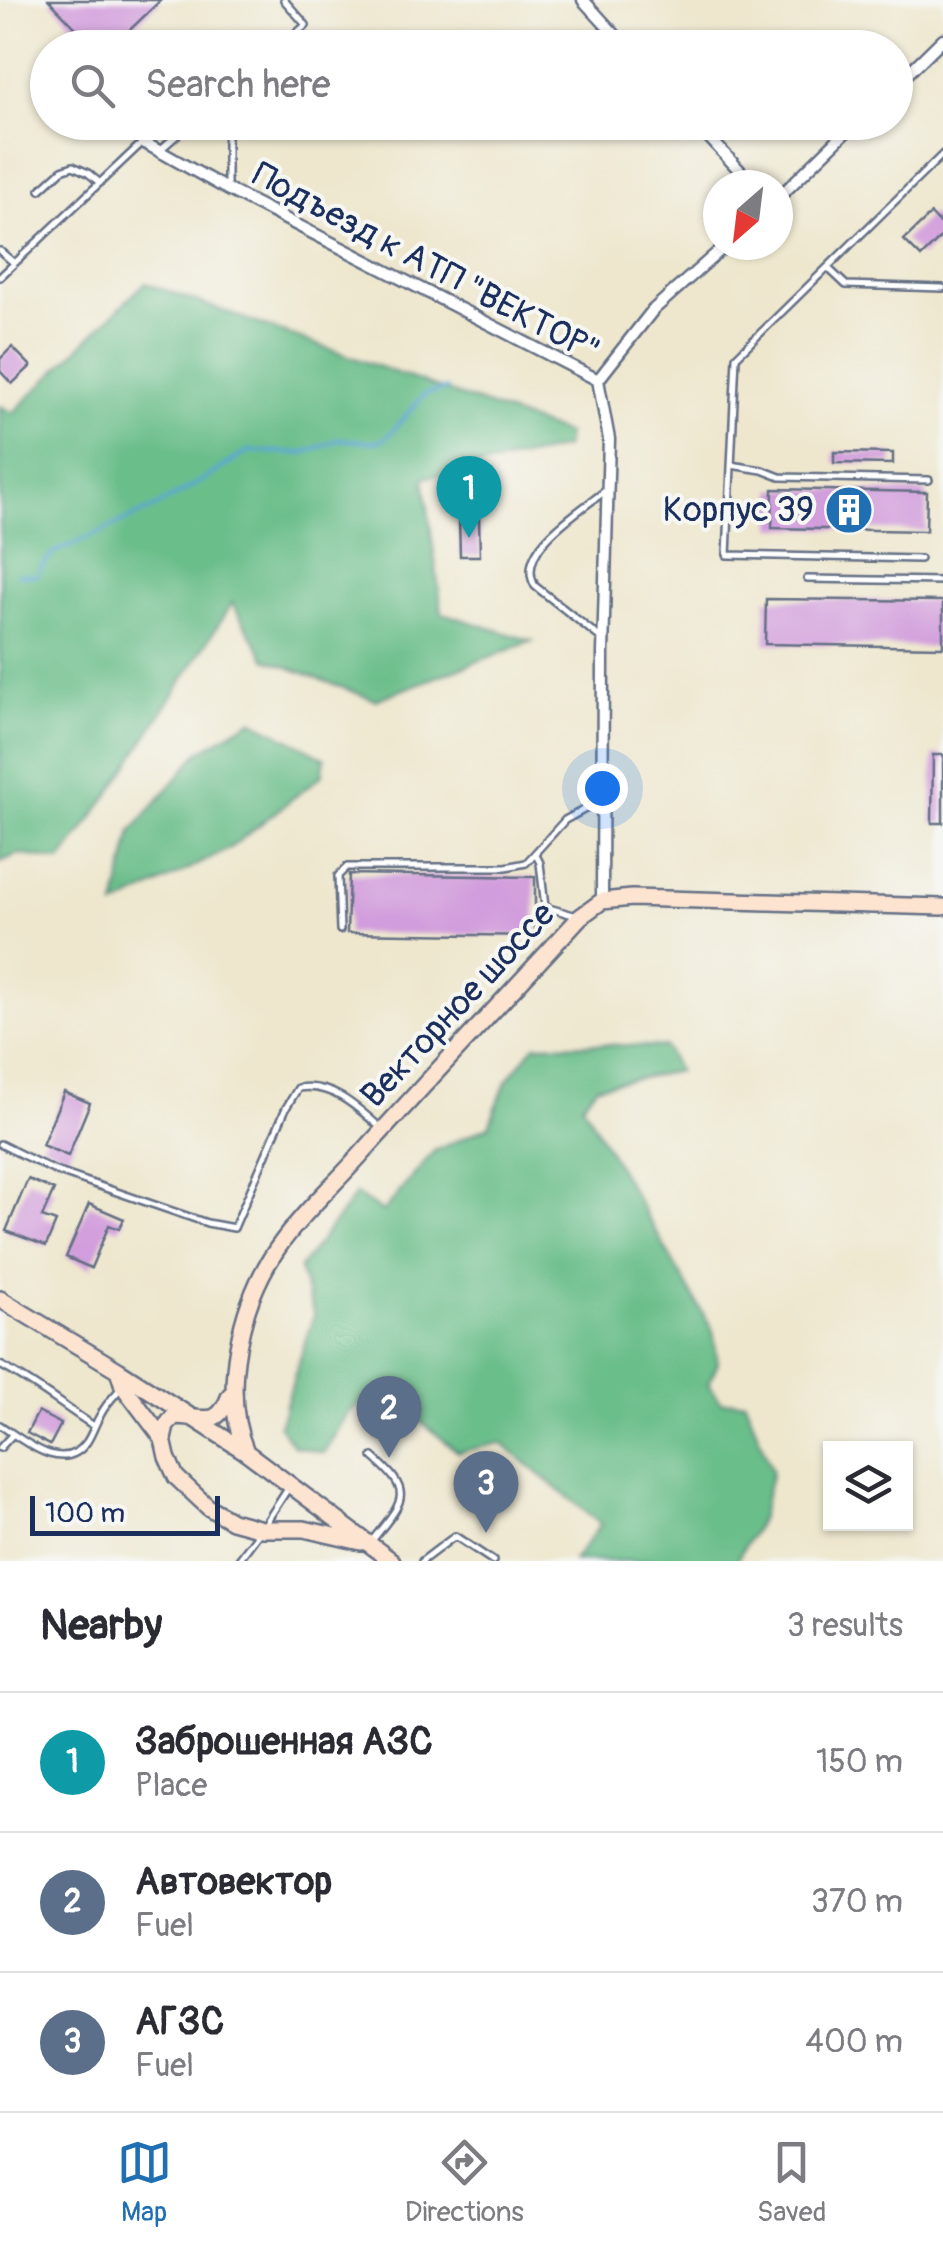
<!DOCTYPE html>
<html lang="en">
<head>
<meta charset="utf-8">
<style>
	body { margin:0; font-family:Pangolin,sans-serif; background:#f2f2f3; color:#2b2b33 }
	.controls { position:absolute; right:30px; bottom:30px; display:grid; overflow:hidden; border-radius:0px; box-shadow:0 2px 8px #0004 }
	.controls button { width:90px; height:90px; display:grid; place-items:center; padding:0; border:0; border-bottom:2px solid #e1e1e2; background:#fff; color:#2b2b33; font:50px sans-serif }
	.compass { position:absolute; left:703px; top:170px; width:90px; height:90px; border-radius:50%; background:#fff; box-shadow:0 2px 8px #0004; rotate:208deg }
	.scale { position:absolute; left:30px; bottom:25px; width:190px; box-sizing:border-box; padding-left:10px; border:5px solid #1b2f5e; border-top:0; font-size:28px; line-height:35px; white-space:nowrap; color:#1b2f5e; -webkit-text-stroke:8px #f6f6f2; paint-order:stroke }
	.you { position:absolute; left:602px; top:788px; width:35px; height:35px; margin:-25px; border:8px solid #fff; border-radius:50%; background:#1a73e8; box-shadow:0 0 0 15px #1a73e833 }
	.badge { display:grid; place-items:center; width:65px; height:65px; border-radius:50%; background:#1f6fb2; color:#fff; font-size:32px; font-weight:700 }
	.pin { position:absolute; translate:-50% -82px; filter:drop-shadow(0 2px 5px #0008) }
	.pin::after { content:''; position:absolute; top:52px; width:35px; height:30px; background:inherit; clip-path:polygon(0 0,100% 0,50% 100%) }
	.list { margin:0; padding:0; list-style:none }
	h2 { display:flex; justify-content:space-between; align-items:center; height:130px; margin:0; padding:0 40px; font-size:42px }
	h2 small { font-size:32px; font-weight:400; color:#7c7c81 }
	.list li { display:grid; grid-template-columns:65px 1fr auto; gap:30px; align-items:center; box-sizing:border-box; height:140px; padding:0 40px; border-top:2px solid #e1e1e2 }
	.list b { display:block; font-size:38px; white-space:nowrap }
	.list p { margin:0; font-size:32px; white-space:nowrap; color:#7c7c81 }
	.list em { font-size:32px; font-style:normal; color:#7c7c81 }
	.icon { flex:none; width:55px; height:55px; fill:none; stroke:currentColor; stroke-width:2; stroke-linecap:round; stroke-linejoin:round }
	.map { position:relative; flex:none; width:943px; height:1561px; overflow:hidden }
	.search { position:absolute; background:#fff; box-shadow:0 2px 8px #0004; left:30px; right:30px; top:30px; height:110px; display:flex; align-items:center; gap:25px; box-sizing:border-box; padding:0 35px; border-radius:55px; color:#7c7c81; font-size:38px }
	.sheet { height:550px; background:#fff }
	nav { display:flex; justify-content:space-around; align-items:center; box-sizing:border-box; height:140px; border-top:2px solid #e1e1e2; background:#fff; font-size:28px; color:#7c7c81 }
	nav a { display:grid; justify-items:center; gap:5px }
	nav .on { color:#1f6fb2 }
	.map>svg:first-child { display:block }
	.forest { fill:#6bbe8a; stroke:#437674; stroke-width:2.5 }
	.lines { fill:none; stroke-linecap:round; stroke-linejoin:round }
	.stream { stroke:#5ba6d3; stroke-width:4 }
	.building { fill:#d29ddc }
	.service-casing { stroke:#656f85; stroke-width:10 }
	.minor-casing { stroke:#656f85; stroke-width:15 }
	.secondary-casing { stroke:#656f85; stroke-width:20 }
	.service { stroke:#fff; stroke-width:5 }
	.minor { stroke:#fff; stroke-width:10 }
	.secondary { stroke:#fde4d1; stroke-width:15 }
	.labels { text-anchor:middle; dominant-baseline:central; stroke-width:8; stroke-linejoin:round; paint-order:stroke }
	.street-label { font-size:35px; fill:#1b2f5e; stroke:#f6f6f2 }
	.poi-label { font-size:35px; fill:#1b2f5e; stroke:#f6f6f2; text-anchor:end }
</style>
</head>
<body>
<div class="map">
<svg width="943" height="1561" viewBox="0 0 943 1561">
	<rect width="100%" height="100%" fill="#f6f6f2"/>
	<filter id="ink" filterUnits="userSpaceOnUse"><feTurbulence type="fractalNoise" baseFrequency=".01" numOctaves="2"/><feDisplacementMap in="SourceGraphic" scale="20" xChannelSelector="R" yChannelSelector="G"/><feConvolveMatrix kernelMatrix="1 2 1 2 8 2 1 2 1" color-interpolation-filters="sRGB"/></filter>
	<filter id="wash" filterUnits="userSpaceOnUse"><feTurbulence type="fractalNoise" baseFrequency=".0048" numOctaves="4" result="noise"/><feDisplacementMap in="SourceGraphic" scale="40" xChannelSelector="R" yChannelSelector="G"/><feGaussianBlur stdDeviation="2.25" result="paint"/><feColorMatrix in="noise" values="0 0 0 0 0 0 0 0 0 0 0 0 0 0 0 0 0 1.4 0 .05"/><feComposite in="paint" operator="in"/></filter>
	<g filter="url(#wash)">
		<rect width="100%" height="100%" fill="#eee7ce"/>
		<path class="forest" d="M 145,283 L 567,434 L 565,448 L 424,478 L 442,613 L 532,641 L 375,700 L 266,659 L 232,603 L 113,789 L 61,861 L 18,854 L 0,862 L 0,406 L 13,413 Z
			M 252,720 L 325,758 L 322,775 L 230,848 L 115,907 L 132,831 L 199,752 Z
			M 592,1044 L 665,1047 L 678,1071 L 597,1086 L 582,1104 L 713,1331 L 718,1363 L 708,1384 L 721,1402 L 745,1401 L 772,1471 L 760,1520 L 736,1561 L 573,1561 L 601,1524 L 501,1443 L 458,1452 L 396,1401 L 372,1396 L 348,1413 L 324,1453 L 294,1446 L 279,1426 L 314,1314 L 299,1269 L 356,1194 L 383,1212 L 434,1151 L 489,1126 L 506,1082 L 535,1045 Z"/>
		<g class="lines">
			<path class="stream" d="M 18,574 L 36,576 L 45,562 L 57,551 L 154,508 L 205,479 L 248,451 L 303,453 L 341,439 L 368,442 L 380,441 L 387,437 L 425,394 L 447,389"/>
		</g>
		<g id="blocks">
			<path class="building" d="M 49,0 L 161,0 L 111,48 L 95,48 Z
				M 931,214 L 943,227 L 943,235 L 921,257 L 904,240 Z
				M 12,347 L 31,366 L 12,384 L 0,371 L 0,359 Z
				M 834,452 L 893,453 L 893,464 L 834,463 Z
				M 773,489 L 927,492 L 926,531 L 772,528 Z
				M 479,519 L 480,556 L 460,556 L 459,520 Z
				M 766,599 L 943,601 L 943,647 L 765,644 Z
				M 933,755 L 943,755 L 943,823 L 932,823 Z
				M 349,874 L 535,877 L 535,936 L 347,933 Z
				M 64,1092 L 90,1103 L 68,1156 L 42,1145 Z
				M 28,1179 L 54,1190 L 42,1217 L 56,1222 L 46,1246 L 6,1231 Z
				M 89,1204 L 124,1219 L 119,1229 L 109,1225 L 91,1268 L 66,1257 Z
				M 38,1412 L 61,1424 L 50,1445 L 27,1433 Z"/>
		</g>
	</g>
	<g filter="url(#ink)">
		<use href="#blocks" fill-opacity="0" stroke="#656f85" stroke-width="2.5"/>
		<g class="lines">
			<g class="service-casing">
				<path id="service" d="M 279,48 L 306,25 L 284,0
					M 160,150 L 192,122
					M 227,189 L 227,122
					M 40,190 L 62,170 L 73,166 L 88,173 L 100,183
					M 0,251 L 13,262
					M 828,268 L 846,285 L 943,288
					M 0,277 L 143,142 L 122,122
					M 731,465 L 762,470 L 780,477 L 929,480
					M 920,559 L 727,555 L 736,357 L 943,154
					M 807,579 L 943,581
					M 602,639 L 535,586 C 514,550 580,511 605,491
					M 535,853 L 540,863 L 545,907 L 577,916
					M 340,930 L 338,876 L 347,867 L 506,867 L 526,863 L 565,820 L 600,801
					M 0,1144 L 53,1170 L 207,1223 L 234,1228 L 286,1108 L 298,1088 C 332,1082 358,1108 382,1129
					M 0,1365 C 33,1382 63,1406 94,1426
					M 0,1425 C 23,1440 63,1475 86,1443 C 92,1435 95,1423 101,1414 C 106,1404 114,1396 121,1388
					M 0,1448 L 13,1434
					M 265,1524 L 289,1487
					M 371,1542 C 403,1501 416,1494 373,1457
					M 238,1561 L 259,1533
					M 422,1561 L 455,1536 L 493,1561"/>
			</g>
			<g class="minor-casing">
				<path id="minor" d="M 583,0 L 627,48
					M 896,85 L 943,39
					M 695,122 L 753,185
					M 143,142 L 227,189 L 598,380
					M 778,198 L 856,122
					M 598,380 L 609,439 L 603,653 L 602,901
					M 598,380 L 653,310 L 726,245"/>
			</g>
			<g class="secondary-casing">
				<path id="secondary" d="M 0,1299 L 118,1370 L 246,1452 L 392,1561
					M 118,1370 L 123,1386 L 163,1439 L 167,1457 L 176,1477 L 208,1507 L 232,1521 L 262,1529 L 304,1529 L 361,1542
					M 163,1439 L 166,1426 L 174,1416 C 204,1416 217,1430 230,1395
					M 246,1452 C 220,1391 240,1303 277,1249 C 301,1214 335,1184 363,1152 C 434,1073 508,996 580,917 L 602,901 L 632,898 L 943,907"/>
			</g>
			<use href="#service" class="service"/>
			<use href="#minor" class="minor"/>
			<use href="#secondary" class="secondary"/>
		</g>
	</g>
	<defs>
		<g id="building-disc" transform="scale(2.5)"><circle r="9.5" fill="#1f6fb2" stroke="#f6f6f2"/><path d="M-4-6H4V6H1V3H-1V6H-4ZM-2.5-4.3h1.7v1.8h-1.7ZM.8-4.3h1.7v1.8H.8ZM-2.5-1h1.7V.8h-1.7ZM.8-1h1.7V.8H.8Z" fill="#fff"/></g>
	</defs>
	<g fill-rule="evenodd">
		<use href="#building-disc" x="849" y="510"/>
	</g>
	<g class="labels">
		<g class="street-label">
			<text transform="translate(426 263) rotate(28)">Подъезд к АТП "ВЕКТОР"</text>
			<text transform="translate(458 1005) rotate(-47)">Векторное шоссе</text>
		</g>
		<g class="poi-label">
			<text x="814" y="510">Корпус 39</text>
		</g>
	</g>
</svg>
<div class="controls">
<button><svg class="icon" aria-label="layers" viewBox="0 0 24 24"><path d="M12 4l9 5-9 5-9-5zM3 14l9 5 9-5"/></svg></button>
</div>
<svg class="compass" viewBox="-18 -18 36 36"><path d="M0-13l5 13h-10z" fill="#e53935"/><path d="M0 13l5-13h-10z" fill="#7c7c81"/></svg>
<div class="scale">100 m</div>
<div class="you"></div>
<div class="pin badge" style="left:469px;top:538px;background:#0f9aa8">1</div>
<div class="pin badge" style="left:389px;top:1458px;background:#5c6f8a">2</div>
<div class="pin badge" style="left:486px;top:1533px;background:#5c6f8a">3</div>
<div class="search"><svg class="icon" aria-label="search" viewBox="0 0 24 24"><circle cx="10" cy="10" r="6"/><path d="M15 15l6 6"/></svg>Search here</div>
</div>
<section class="sheet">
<h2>Nearby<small>3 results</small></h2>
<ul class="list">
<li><span class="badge" style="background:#0f9aa8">1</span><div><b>Заброшенная АЗС</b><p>Place</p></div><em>150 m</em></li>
<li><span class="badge" style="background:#5c6f8a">2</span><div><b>Автовектор</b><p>Fuel</p></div><em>370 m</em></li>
<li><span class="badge" style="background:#5c6f8a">3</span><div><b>АГЗС</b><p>Fuel</p></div><em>400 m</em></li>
</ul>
</section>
<nav>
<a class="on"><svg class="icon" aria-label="map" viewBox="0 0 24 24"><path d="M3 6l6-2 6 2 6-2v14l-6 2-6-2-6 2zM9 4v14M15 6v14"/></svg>Map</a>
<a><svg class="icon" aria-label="directions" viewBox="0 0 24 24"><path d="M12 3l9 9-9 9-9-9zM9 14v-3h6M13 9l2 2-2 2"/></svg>Directions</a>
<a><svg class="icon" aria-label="saved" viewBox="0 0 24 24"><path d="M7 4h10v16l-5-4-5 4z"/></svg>Saved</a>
</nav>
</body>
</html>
